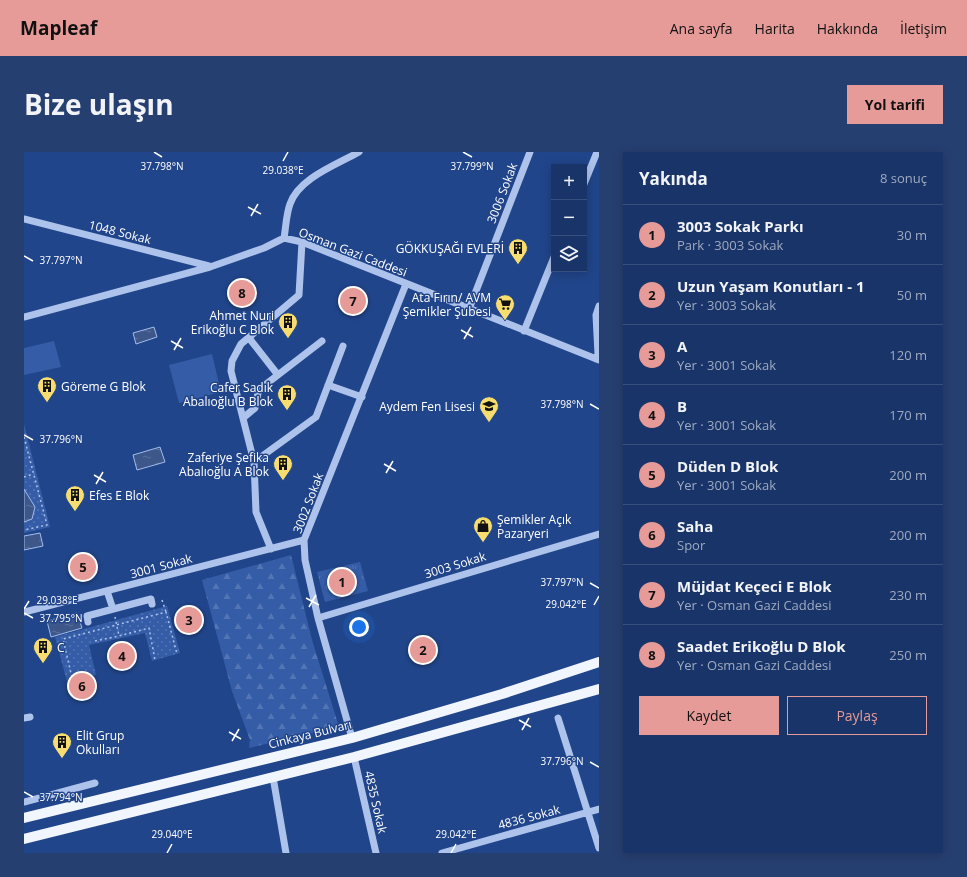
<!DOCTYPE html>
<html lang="tr">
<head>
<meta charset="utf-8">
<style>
	body { margin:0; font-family:"Open Sans",sans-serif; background:#263f71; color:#f1f3f6 }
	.controls { position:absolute; right:12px; top:12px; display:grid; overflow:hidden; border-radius:0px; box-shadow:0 2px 10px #0003 }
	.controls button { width:36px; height:36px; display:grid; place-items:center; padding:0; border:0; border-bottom:1px solid #374f7c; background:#193468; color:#f1f3f6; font:20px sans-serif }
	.you { position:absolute; left:335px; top:475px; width:14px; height:14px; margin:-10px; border:3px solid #fff; border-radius:50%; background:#1a73e8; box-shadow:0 0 0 6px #1a73e833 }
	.badge { display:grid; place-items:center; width:26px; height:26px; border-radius:50%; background:#e69b98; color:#111; font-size:13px; font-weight:700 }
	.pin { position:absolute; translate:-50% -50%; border:2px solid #fff; box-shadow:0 1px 4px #0006 }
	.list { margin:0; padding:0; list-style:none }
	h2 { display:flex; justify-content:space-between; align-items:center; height:52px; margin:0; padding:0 16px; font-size:17px }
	h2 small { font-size:13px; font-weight:400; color:#9faac0 }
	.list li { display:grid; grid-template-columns:26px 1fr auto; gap:12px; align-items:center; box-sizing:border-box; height:60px; padding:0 16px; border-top:1px solid #374f7c }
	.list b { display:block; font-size:15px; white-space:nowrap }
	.list p { margin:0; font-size:13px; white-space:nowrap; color:#9faac0 }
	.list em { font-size:13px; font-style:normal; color:#9faac0 }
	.actions { display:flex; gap:8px; padding:12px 16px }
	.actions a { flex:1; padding:9px 0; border:1px solid #e69b98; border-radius:0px; text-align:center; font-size:14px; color:#e69b98 }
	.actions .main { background:#e69b98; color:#111 }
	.icon { flex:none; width:22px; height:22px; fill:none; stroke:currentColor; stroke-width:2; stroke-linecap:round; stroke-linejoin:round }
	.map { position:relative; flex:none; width:575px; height:701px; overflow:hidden; border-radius:0px }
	header { display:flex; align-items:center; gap:24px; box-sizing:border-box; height:56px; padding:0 20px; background:#e69b98; color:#111 }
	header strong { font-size:19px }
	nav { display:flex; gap:22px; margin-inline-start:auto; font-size:14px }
	.intro { display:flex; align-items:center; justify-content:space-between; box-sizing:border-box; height:96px; padding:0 24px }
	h1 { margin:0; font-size:28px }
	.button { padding:10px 18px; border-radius:0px; background:#e69b98; color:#111; font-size:14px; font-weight:700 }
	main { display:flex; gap:24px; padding:0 24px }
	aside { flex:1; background:#193468; border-radius:0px; box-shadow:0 2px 10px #0003 }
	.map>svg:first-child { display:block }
	.grass { fill:url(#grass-dots) }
	.forest { fill:url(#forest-firs) }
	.park { fill:url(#park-tufts) }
	.garden { fill:#355da7 }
	.water { fill:url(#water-ripples); stroke:#a1bcec }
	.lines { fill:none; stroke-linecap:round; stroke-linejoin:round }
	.path { stroke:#adc3eb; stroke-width:1.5; stroke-dasharray:2 3; stroke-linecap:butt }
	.minor { stroke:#adc3eb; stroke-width:7 }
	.major { stroke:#f1f5fe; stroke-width:10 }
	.ticks { fill:none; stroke:#fff; stroke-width:1.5 }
	.labels { text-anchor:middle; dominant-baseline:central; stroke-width:3; stroke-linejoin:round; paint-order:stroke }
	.street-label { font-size:12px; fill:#fff; stroke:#21458a }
	.poi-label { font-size:12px; fill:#fff; stroke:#21458a; text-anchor:end }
	.ticks-label { font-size:10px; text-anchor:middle; fill:#fff; stroke:#21458a; stroke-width:3; stroke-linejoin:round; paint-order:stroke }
</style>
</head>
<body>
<header>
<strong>Mapleaf</strong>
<nav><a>Ana sayfa</a><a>Harita</a><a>Hakkında</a><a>İletişim</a></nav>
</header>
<div class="intro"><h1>Bize ulaşın</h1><a class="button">Yol tarifi</a></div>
<main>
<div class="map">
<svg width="575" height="701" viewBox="0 0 575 701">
	<defs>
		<pattern id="grass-dots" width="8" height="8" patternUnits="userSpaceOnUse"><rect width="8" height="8" fill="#355da7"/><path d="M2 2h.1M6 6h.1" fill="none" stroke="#5375b4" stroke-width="1.8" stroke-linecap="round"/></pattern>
		<pattern id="forest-firs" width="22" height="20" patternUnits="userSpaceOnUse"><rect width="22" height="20" fill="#355da7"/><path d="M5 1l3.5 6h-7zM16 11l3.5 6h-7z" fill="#5375b4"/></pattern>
		<pattern id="park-tufts" width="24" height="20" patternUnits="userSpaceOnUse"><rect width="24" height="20" fill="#355da7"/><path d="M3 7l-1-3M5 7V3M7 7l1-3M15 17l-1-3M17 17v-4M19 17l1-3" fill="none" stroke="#5375b4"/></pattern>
		<pattern id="water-ripples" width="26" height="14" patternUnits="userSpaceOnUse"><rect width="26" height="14" fill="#3e578a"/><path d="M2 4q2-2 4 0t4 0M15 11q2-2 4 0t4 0" fill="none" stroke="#5b709c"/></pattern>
	</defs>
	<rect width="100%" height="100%" fill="#21458a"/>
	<path class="grass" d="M 0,272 L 26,375 L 0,381 Z
		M 143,454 L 156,501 L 128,509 L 121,481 L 65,493 L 72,523 L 43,530 L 31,485 Z"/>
	<path class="forest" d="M 267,403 L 288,488 L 315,575 L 225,596 L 226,588 L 208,539 L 178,428 Z"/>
	<path class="park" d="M 336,410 L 344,439 L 301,450 L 293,420 Z"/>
	<path class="garden" d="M 30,189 L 37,215 L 0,223 L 0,196 Z
		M 188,202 L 197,240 L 155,251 L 145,213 Z
		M 71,525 L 73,537 L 46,544 L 43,531 Z"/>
	<path class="water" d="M 130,175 L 133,185 L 112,192 L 109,181 Z
		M 136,295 L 141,310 L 113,318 L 109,303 Z
		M 0,337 L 11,355 L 8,367 L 0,370 Z
		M 16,381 L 19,394 L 0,398 L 0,384 Z
		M 53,461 L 58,476 L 27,485 L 23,469 Z"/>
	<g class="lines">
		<path class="path" d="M 0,285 L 23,373 L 0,378
			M 0,325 L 9,322
			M 138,448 L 142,460
			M 91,465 L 95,484 L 125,476 L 131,508
			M 71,489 L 95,484
			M 49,530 L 39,487 L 142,460 L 153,502"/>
		<path class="minor" d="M 560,32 L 573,0
			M 0,67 L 185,114
			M 260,86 C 262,75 262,63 266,52 C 275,26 312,13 335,0
			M 445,157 L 506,0
			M 0,165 L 186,115 L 240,96 L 260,86 L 278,90 L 575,208
			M 500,179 L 530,105
			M 225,186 L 254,223
			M 572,207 L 574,202 L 572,163 L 575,154
			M 304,233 L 338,245
			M 219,266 L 231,256 L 234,241 L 237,236 L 298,189
			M 230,310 L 292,265 L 319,194
			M 247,397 L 232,360 L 230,310 L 207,219 L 208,209 L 217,192 L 275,143 L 278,90
			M 83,439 L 89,457
			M 0,460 L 280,388
			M 294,466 L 575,382
			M 64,470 L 63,464 L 127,447 L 128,452
			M 0,566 L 6,565
			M 534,566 L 575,696
			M 328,586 L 294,466 L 281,408 L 280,388 L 382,132
			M 330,605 L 352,701
			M 249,625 L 262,701
			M 0,650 L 71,631
			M 418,701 L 575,657"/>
		<path class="major" d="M 0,666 L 328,586 L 478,542 L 575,510
			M 0,687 L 330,605 L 575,537"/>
	</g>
	<path class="ticks" d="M 130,0 L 138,5M 439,0 L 448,5M 259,9 L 264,0M 224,55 L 237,62M 227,64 L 234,52M 0,104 L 9,109M 437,178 L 449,185M 440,187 L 447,175M 147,189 L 159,196M 150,198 L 157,186M 566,252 L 575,257M 0,283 L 9,288M 360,312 L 372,319M 362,321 L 369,309M 70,323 L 82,330M 72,332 L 79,320M 566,431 L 575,436M 282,446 L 295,453M 570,453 L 575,444M 285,455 L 292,443M 0,457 L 5,449M 0,461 L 9,466M 495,568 L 507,575M 498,578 L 505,566M 205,580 L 217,587M 208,589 L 215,577M 566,610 L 575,615M 0,640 L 9,645M 143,701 L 148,692M 427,701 L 432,692"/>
	<defs>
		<g id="building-pin" transform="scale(1)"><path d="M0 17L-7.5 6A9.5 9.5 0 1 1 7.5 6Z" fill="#f7dd6f" stroke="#21458a"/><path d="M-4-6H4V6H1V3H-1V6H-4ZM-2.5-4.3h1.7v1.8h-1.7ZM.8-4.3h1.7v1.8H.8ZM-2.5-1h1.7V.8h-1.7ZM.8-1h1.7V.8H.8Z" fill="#111"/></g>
		<g id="supermarket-pin" transform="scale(1)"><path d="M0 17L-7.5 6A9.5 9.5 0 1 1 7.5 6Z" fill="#f7dd6f" stroke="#21458a"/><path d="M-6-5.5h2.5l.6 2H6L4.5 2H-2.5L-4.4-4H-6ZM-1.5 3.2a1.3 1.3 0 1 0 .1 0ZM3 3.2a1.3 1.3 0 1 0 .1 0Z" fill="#111"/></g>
		<g id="school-pin" transform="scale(1)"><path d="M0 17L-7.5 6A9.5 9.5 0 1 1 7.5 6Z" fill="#f7dd6f" stroke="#21458a"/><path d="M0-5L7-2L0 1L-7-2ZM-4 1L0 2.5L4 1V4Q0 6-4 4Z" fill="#111"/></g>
		<g id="shop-pin" transform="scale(1)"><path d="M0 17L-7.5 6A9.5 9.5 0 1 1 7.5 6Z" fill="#f7dd6f" stroke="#21458a"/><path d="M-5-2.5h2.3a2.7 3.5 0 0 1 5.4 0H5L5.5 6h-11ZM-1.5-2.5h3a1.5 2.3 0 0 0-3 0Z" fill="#111"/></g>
	</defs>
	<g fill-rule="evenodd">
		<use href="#building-pin" x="494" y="96"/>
		<use href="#supermarket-pin" x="481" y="152"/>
		<use href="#building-pin" x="264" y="170"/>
		<use href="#building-pin" x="23" y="234"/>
		<use href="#building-pin" x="263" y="242"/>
		<use href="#school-pin" x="465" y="254"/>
		<use href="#building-pin" x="259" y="312"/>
		<use href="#building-pin" x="51" y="343"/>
		<use href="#shop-pin" x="459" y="374"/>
		<use href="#building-pin" x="19" y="495"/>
		<use href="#building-pin" x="38" y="590"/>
	</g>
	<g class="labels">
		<g class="street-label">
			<text transform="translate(478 41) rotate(-69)">3006 Sokak</text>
			<text transform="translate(96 80) rotate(14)">1048 Sokak</text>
			<text transform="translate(329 100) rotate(21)">Osman Gazi Caddesi</text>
			<text transform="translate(284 351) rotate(-69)">3002 Sokak</text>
			<text transform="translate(431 413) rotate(-17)">3003 Sokak</text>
			<text transform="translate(137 414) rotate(-15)">3001 Sokak</text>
			<text transform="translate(286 582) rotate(-14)">Cinkaya Bulvarı</text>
			<text transform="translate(352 650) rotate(77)">4835 Sokak</text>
			<text transform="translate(505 665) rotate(-15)">4836 Sokak</text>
		</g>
		<g class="poi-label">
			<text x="480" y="96">GÖKKUŞAĞI EVLERİ</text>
			<text x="467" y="145">Ata Fırın/ AVM<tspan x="467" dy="14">Şemikler Şubesi</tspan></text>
			<text x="250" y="163">Ahmet Nuri<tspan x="250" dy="14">Erikoğlu C Blok</tspan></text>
			<text x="37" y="234" text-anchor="start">Göreme G Blok</text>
			<text x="249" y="235">Cafer Sadık<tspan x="249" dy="14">Abalıoğlu B Blok</tspan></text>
			<text x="451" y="254">Aydem Fen Lisesi</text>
			<text x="245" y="305">Zaferiye Şefika<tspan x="245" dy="14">Abalıoğlu A Blok</tspan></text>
			<text x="65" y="343" text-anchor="start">Efes E Blok</text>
			<text x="473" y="367" text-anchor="start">Şemikler Açık<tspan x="473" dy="14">Pazaryeri</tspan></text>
			<text x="33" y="495" text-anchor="start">C</text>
			<text x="52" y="583" text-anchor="start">Elit Grup<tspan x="52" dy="14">Okulları</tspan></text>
		</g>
	</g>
	<g class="ticks-label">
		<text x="138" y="18">37.798°N</text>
		<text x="448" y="18">37.799°N</text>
		<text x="259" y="22">29.038°E</text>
		<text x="37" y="112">37.797°N</text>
		<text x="538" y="256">37.798°N</text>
		<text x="37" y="291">37.796°N</text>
		<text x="538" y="434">37.797°N</text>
		<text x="33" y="452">29.038°E</text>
		<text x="542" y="456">29.042°E</text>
		<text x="37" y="470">37.795°N</text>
		<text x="538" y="613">37.796°N</text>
		<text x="37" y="649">37.794°N</text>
		<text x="148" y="686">29.040°E</text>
		<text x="432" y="686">29.042°E</text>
	</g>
</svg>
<div class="controls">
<button>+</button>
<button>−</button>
<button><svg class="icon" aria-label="layers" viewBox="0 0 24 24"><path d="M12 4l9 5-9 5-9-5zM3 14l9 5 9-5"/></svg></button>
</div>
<div class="you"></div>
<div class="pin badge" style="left:318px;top:430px">1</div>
<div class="pin badge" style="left:399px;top:498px">2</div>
<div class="pin badge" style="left:165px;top:468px">3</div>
<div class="pin badge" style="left:98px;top:504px">4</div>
<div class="pin badge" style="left:59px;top:415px">5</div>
<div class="pin badge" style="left:58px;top:534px">6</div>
<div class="pin badge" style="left:329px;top:149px">7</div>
<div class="pin badge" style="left:218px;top:141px">8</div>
</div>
<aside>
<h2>Yakında<small>8 sonuç</small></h2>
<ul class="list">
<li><span class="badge">1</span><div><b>3003 Sokak Parkı</b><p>Park · 3003 Sokak</p></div><em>30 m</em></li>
<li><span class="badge">2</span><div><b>Uzun Yaşam Konutları - 1</b><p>Yer · 3003 Sokak</p></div><em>50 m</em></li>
<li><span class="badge">3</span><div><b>A</b><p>Yer · 3001 Sokak</p></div><em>120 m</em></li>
<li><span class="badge">4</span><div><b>B</b><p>Yer · 3001 Sokak</p></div><em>170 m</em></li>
<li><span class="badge">5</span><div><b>Düden D Blok</b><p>Yer · 3001 Sokak</p></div><em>200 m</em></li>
<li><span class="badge">6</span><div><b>Saha</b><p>Spor</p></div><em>200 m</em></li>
<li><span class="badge">7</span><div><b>Müjdat Keçeci E Blok</b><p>Yer · Osman Gazi Caddesi</p></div><em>230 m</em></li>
<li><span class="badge">8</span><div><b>Saadet Erikoğlu D Blok</b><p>Yer · Osman Gazi Caddesi</p></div><em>250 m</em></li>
</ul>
<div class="actions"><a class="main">Kaydet</a><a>Paylaş</a></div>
</aside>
</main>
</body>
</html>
